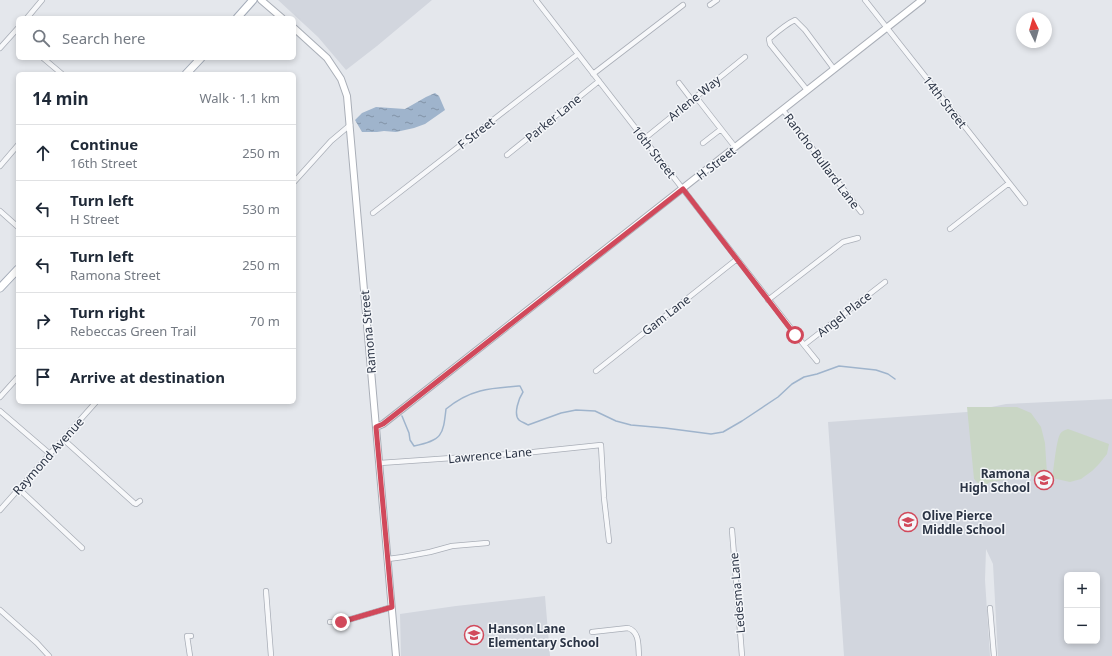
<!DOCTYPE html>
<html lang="en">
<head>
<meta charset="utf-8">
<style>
	body { margin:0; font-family:"Noto Sans",sans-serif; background:#f6f6f7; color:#1f2937 }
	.controls { position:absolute; right:12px; bottom:12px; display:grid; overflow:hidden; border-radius:6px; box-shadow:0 2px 6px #0003 }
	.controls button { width:36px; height:36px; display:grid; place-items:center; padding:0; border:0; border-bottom:1px solid #e0e1e3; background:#fff; color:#1f2937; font:20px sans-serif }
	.compass { position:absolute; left:1016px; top:12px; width:36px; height:36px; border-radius:50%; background:#fff; box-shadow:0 2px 6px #0003; rotate:355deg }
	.stop { position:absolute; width:12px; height:12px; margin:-9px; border:3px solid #d1495b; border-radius:50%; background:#fff }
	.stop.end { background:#d1495b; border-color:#fff; box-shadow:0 1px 4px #0008 }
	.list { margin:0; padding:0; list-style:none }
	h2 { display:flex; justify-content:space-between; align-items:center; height:52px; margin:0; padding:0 16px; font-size:17px }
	h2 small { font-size:13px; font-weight:400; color:#747a83 }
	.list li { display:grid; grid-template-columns:26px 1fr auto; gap:12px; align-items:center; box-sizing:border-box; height:56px; padding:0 16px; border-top:1px solid #e0e1e3 }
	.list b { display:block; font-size:15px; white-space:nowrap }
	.list p { margin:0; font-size:13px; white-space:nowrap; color:#747a83 }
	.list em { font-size:13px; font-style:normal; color:#747a83 }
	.icon { flex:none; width:22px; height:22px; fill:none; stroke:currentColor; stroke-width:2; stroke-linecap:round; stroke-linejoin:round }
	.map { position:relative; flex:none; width:1112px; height:656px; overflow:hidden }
	.search { position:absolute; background:#fff; box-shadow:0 2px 6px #0003; left:16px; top:16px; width:280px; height:44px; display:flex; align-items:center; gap:10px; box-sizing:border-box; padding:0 14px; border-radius:6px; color:#747a83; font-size:15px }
	.panel { position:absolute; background:#fff; box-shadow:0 2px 6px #0003; left:16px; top:72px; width:280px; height:332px; border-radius:6px }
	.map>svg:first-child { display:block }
	.built { fill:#d2d6de; fill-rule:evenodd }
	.grass { fill:#c9d6c5 }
	.water { fill:url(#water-ripples) }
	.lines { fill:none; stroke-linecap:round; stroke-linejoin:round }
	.stream { stroke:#9fb4cc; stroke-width:1.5 }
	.street-casing { stroke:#a9aeb7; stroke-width:6 }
	.secondary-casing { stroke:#a9aeb7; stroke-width:8 }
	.primary-casing { stroke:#a3abb8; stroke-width:9 }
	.street { stroke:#f7f8fa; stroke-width:4.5 }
	.secondary { stroke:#fff; stroke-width:6 }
	.primary { stroke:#fff; stroke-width:7 }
	.route { stroke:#d1495b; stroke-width:5 }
	.labels { text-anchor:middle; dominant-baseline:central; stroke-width:3; stroke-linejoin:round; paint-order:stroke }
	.street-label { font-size:12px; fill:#2b3445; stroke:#f4f6f9 }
	.poi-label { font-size:12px; font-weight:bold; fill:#2b3445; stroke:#f4f6f9; text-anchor:start }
</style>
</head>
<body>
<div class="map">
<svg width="1112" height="656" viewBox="0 0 1112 656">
	<defs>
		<pattern id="water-ripples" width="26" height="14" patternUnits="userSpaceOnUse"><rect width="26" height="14" fill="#9fb4cc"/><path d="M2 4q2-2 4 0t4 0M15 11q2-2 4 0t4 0" fill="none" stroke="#8293a7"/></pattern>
	</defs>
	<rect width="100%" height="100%" fill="#e4e7ec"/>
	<path class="built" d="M 278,0 L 432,0 L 377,46 L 346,70 L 318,37 Z
		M 1112,399 L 1112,656 L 998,656 L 993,564 L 986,549 L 985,580 L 990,656 L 844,656 L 828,422 L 967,412 L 1006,404 ZM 1067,575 L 1097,575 L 1097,641 L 1067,641 Z
		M 545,596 L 550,656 L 401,656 L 400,614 L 456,606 Z"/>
	<path class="grass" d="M 967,407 L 1017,407 L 1031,413 L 1041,427 L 1045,443 L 1047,474 L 990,482 L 986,485 L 980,485 L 974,479 Z
		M 1068,429 L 1109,444 L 1107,454 L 1099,464 L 1092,471 L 1081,479 L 1070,482 L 1052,478 C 1054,468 1056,442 1060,434 C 1062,431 1065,430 1068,429 Z"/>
	<path class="water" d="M 435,93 L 439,96 L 445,110 L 425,124 L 414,128 L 396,132 L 384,131 L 377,132 L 362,132 L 355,120 L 362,113 L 376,107 L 405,109 L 426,97 Z"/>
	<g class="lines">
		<path class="stream" d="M 402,416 L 409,433 L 410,440 L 414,446 C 442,440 443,436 446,409 C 470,389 490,388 520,386 L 523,392 C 519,398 513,414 519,420 C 521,422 525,423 528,425 L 561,413 L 576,410 L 595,411 L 616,421 L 631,425 L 665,428 L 711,434 L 723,432 L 742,421 L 778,397 L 792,384 L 804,377 L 817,374 L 839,366 L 876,370 L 888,374 L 895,379"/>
		<g class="street-casing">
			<path id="street" d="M 536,0 L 804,345 L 817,361
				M 865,0 L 1025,203
				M 710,5 L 717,0
				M 27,18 L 42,0
				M 0,48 L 18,28
				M 43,58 L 62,74
				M 593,74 L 683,5
				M 679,83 L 692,100
				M 807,90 L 770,44 L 769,39 C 777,32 786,24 795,20 L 805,30 L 834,69
				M 696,97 L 735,147
				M 783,110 L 861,212
				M 644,139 L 745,57
				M 703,143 L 721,129
				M 507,155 L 599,81
				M 0,166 L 18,145
				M 294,182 L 331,141 L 350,125
				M 0,211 L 18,227
				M 373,213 L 578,54
				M 950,229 L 1009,183
				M 768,300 L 843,242 L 858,238
				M 804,345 L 885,282
				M 596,371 L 737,259
				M 0,397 L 18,377
				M 0,411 L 50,454
				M 63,439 L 134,503 L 136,504 L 140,501
				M 380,463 L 524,453 L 601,445 L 604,498 L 609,541
				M 19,489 L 82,548
				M 0,510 L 96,402
				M 732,530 L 742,656
				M 388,559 L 403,557 L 430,552 L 452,546 L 487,543
				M 266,591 L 271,656
				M 990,608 L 994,656
				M 0,610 L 37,643 L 49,656
				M 330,622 L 341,622 L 392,607
				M 592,632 L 628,628 C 640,632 638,646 639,656
				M 190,656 L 187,636 L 191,636"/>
		</g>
		<g class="secondary-casing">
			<path id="secondary" d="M 261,0 L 282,18
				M 294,28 L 327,58 L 341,79 L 347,96 L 396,656
				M 376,427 L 383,424 L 922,0"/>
		</g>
		<g class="primary-casing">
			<path id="primary" d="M 237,18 L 253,0
				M 186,74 L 201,58
				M 0,288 L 18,269"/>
		</g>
		<use href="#street" class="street"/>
		<use href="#secondary" class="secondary"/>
		<use href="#primary" class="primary"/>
	</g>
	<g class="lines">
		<path class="route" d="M 341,622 L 392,607 L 376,427 L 383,424 L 683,189 L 795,335"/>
	</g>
	<defs>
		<g id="school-ring" transform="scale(1)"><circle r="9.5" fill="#f4f6f9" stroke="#d1495b" stroke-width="1.5"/><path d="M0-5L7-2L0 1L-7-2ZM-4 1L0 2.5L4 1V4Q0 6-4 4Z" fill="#d1495b"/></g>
	</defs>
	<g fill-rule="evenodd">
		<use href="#school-ring" x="1044" y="480"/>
		<use href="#school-ring" x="908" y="522"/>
		<use href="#school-ring" x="474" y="635"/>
	</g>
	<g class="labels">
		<g class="street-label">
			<text transform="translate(694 98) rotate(-39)">Arlene Way</text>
			<text transform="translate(945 102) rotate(52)">14th Street</text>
			<text transform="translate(553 118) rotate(-39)">Parker Lane</text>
			<text transform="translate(476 133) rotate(-38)">F Street</text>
			<text transform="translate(654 152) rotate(52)">16th Street</text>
			<text transform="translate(822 161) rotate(53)">Rancho Bullard Lane</text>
			<text transform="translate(716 163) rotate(-38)">H Street</text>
			<text transform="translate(844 314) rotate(-38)">Angel Place</text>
			<text transform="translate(666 315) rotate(-38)">Gam Lane</text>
			<text transform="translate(368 332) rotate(-95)">Ramona Street</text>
			<text transform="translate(490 455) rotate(-5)">Lawrence Lane</text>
			<text transform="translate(48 456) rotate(-48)">Raymond Avenue</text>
			<text transform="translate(737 593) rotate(-95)">Ledesma Lane</text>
		</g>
		<g class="poi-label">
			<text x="1030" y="473" text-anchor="end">Ramona<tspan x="1030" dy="14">High School</tspan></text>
			<text x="922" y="515">Olive Pierce<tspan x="922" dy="14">Middle School</tspan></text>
			<text x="488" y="628">Hanson Lane<tspan x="488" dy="14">Elementary School</tspan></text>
		</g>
	</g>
</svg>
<div class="controls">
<button>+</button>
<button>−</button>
</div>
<svg class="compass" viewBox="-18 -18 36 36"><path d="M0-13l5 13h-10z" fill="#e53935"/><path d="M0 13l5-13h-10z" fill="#747a83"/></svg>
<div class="stop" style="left:795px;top:335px"></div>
<div class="stop end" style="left:341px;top:622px"></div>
<div class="search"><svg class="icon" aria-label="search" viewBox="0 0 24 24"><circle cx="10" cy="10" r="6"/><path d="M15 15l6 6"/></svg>Search here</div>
<section class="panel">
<h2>14 min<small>Walk · 1.1 km</small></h2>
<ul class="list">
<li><svg class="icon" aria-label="ahead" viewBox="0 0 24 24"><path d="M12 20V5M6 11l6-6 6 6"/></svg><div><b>Continue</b><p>16th Street</p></div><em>250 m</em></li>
<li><svg class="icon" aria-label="left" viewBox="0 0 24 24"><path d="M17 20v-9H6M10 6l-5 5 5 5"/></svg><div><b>Turn left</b><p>H Street</p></div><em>530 m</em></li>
<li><svg class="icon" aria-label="left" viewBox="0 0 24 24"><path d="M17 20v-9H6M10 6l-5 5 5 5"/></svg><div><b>Turn left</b><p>Ramona Street</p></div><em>250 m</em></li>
<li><svg class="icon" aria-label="right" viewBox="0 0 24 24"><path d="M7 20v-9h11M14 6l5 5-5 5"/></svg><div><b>Turn right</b><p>Rebeccas Green Trail</p></div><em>70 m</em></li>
<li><svg class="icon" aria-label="arrive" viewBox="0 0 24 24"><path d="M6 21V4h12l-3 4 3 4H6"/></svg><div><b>Arrive at destination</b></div></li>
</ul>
</section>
</div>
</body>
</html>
